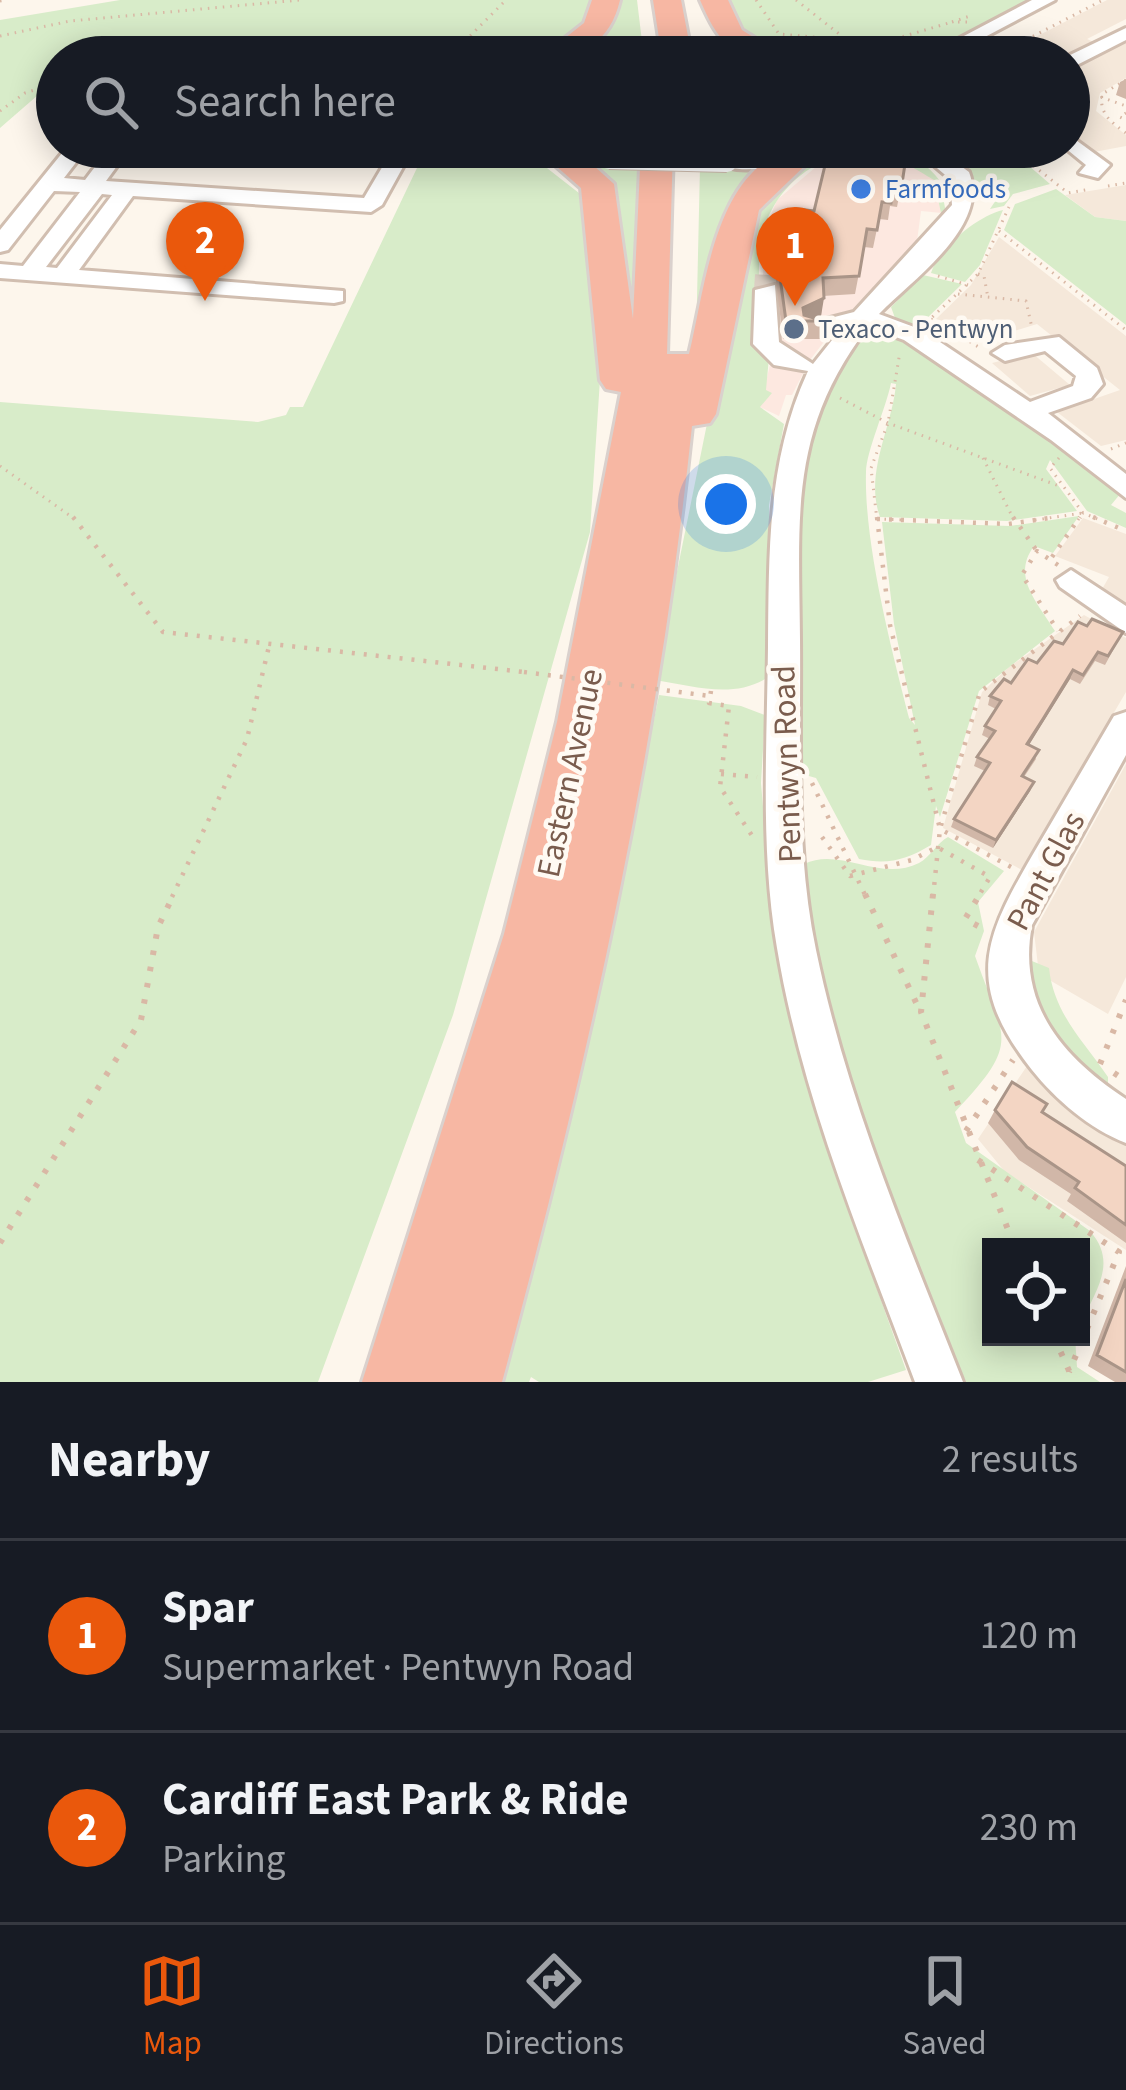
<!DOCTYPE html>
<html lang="en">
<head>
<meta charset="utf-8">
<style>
	body { margin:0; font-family:"Source Sans 3",sans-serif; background:#20242c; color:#f1f3f6 }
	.controls { position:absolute; right:36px; bottom:36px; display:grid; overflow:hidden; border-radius:0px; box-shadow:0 6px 30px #0003 }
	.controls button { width:108px; height:108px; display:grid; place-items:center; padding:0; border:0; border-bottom:3px solid #363941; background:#171b24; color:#f1f3f6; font:60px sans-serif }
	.you { position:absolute; left:726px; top:504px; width:42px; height:42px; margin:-30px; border:9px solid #fff; border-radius:50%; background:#1a73e8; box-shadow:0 0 0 18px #1a73e833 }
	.badge { display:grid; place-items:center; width:78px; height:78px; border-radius:50%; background:#ea580c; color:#fff; font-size:39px; font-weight:700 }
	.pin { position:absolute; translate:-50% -99px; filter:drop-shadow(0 3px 6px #0008) }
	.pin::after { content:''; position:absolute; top:63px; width:42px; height:36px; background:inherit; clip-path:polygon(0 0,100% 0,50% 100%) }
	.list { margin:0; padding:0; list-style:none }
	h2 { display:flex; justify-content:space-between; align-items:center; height:156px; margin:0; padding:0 48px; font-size:51px }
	h2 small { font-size:39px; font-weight:400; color:#9ea1a6 }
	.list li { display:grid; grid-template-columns:78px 1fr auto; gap:36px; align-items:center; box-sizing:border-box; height:192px; padding:0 48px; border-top:3px solid #363941 }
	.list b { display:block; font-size:45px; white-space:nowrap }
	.list p { margin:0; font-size:39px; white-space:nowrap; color:#9ea1a6 }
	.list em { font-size:39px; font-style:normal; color:#9ea1a6 }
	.icon { flex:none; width:66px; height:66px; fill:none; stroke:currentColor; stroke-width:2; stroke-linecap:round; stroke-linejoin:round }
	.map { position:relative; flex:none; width:1126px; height:1382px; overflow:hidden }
	.search { position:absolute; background:#171b24; box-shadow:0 6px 30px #0003; left:36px; right:36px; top:36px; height:132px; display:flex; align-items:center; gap:30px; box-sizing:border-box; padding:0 42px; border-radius:66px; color:#9ea1a6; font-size:45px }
	.sheet { height:540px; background:#171b24 }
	nav { display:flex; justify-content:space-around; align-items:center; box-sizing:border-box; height:168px; border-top:3px solid #363941; background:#171b24; font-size:33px; color:#9ea1a6 }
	nav a { display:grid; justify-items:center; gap:6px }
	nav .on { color:#ea580c }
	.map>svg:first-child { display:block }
	.residential { fill:#f5e8da }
	.commercial { fill:#fde8e0 }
	.green { fill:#d8ecc9 }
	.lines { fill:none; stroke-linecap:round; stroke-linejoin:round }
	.minor-tunnel { stroke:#dcd0c4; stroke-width:26; stroke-dasharray:26 14; stroke-linecap:butt }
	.minor-casing { stroke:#d1beb0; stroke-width:6 }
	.highway-casing { stroke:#dad1cd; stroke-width:6 }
	.path-far2 { stroke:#d9b8a5; stroke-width:3; stroke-dasharray:1.5 6; stroke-linecap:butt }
	.path-far1 { stroke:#d9b8a5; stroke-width:4.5; stroke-dasharray:3 9; stroke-linecap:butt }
	.path { stroke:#d9b8a5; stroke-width:6; stroke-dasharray:4.5 12; stroke-linecap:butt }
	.minor { fill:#fff; fill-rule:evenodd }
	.highway { fill:#f7b7a3; fill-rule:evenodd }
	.minor-bridge-casing { stroke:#d1beb0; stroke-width:22; stroke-linecap:butt }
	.path-bridge { stroke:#d9b8a5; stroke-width:4.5; stroke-dasharray:3 9; stroke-linecap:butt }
	.minor-bridge { stroke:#fff; stroke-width:20 }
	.wall { fill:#d1b7a8 }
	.shaded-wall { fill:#aa9588 }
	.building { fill:#f3d5c3; stroke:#aa9588; stroke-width:3 }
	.shop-dot { fill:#3f7fe0; stroke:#fffaf3; stroke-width:4.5 }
	.service-dot { fill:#5c6f8a; stroke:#fffaf3; stroke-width:4.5 }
	.labels { text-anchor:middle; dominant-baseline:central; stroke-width:9; stroke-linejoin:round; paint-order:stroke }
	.far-shop-label { font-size:27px; fill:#366cbe; stroke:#fffaf3; text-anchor:start }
	.far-service-label { font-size:27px; fill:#4e5e75; stroke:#fffaf3; text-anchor:start }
	.street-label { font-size:33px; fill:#7a5c4d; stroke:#fffaf3 }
</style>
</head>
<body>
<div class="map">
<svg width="1126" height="1382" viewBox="0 0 1126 1382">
	<rect width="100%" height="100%" fill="#fdf6ec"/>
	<path class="residential" d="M 1107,0 L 1126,0 L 1126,19 L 1087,39 L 1094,42 L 1067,57 L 997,57 Z
		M 1126,40 L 1126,78 L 1100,93 L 1096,111 L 1126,135 L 1126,146 L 1094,152 L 1069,132 L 1069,71 Z
		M 1126,185 L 1126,221 L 1095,217 L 1065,195 Z
		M 999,237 L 1126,336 L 1126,440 L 1101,446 L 1057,412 L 1120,390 L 1037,324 L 985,340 L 967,338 L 936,319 L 971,285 Z
		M 1032,353 L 1070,385 L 1030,396 L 992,363 Z
		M 1083,518 L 1126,534 L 1126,607 L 1101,591 L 1109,577 L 1055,556 Z
		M 1084,615 L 1126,638 L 1126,692 L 1022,870 L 943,828 L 982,692 L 1009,667 Z
		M 1126,764 L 1126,977 L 1108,1014 L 1039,974 L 1034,932 Z
		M 1029,1063 L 1126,1142 L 1126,1250 L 1005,1172 L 978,1139 Z"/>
	<path class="commercial" d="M 836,150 L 892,153 L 935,180 L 942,213 L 921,211 L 917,241 L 921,242 L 836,326 L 810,360 L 792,395 L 786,395 L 779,416 L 760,407 L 770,365 L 763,358 L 763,234 L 777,200 Z"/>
	<path class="green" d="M 120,0 L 597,0 L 590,22 L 536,57 L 57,57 L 57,96 L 38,95 L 0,128 L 0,20 Z
		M 618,0 L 637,0 L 643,50 L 574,54 L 609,25 Z
		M 727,0 L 1030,0 L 922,57 L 791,57 L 749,36 Z
		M 427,147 L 520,147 L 593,204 L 602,349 L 590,532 L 453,1015 L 318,1382 L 0,1382 L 0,402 L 258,422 L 286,415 L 290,407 L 303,407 Z
		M 832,147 C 873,147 914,145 940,181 L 946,213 L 941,213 L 934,180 C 918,171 902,159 883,155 C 831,142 773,183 763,235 C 754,274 762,318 764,357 L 769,357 L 766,390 L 772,393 L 760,407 L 784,424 L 769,505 L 770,676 C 735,700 694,686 655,680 L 751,207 L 804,162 Z
		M 929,147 L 1007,147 L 1050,184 L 1013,194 L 1004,206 L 990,209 L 996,200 L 986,198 Z
		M 585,162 L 643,165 L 634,335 Z
		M 778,164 L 696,343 L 700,166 Z
		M 1056,189 L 1095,217 L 1126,221 L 1126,325 L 1004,230 L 1015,204 Z
		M 1003,210 L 980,265 L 965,282 L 931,273 C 938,249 977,216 1003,210 Z
		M 923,275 L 962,284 L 917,328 L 895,318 L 891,307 Z
		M 876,332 C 954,335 1051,451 1121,493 L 1111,505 L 1126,513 L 1126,528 L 1087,511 L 1050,460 L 1046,469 L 1077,511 L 1007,521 L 880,517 C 864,473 892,428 896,384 L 891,383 C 886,408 866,452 866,472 C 864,543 891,648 909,718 L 915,725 L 894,624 L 882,522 L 1010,526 L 1079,516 L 1053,553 L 1034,546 C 1012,576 1035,599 1055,631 L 979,691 L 940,817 L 936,806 L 931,845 C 906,860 888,865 859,859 L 816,778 L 791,771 L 801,439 C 827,409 836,345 876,332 Z
		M 659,695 L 741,706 L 765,715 L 761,783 L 773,927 L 797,1040 L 830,1158 L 906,1370 L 868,1382 L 539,1382 L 531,1377 L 529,1382 L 494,1382 L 614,912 Z
		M 948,837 L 1004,871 L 978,902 L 984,931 L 975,956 C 1005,1041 1022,1041 955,1112 L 966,1143 L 1090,1231 C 1118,1263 1096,1289 1081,1324 L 1081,1247 L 991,1247 L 991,1337 L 1075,1337 L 1077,1367 L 1100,1382 L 966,1382 L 896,1220 L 801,955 L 804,864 C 840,846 880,883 919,863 C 930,857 937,843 948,837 Z
		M 1027,959 L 1049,968 C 1054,1014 1083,1040 1108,1077 L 1108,1087 L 1037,1029 Z"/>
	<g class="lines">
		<path class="minor-tunnel" d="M 767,290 L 768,275"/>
		<g class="minor-casing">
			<path id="minor" d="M 1032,0 L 1055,0 L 947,57 L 924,57 Z
				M 1126,28 L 1126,40 L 1069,69 L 1066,57 Z
				M 627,48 L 634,57 L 561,57 L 570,51 Z
				M 709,48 L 763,57 L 702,57 Z
				M 1069,135 L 1110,165 L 1098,178 L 1079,173 L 1086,165 L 1064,147 L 1069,147 Z
				M 67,147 L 88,147 L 64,178 L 85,180 L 110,147 L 131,147 L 106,181 L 364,198 L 394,147 L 414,147 L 382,205 L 371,212 L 133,196 L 79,270 L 343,291 L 343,301 L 334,303 L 0,278 L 0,264 L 23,266 L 80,192 L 54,191 L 8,250 L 0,252 L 0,230 ZM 102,194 L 112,195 L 57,268 L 46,267 Z
				M 536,147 L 579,147 L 620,159 L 609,165 Z
				M 793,147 L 826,147 C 804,163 740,179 716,162 L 727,156 Z
				M 912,147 L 935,147 L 969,172 C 990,226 913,279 879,314 L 922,330 L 1030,402 L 1073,386 L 1076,376 L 1045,351 L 1005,361 L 992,353 L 1005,345 L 1059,337 L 1097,368 L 1103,384 L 1091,398 L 1048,413 L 1126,474 L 1126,498 L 1051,440 L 904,340 L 868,327 C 789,430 799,516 800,639 C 801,742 795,849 816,950 C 847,1100 907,1240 963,1382 L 915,1382 C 862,1240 802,1098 777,948 C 760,850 767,747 768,647 C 769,551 767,460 808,371 L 774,365 L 753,344 L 755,290 L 775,285 L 779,342 L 813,364 L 840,330 L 816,336 L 804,329 L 807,324 L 854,312 L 952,205 L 950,179 Z
				M 1071,570 L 1126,606 L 1126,633 L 1060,587 L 1056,580 Z
				M 1126,712 L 1126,755 L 1032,925 C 1017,1004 1062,1057 1126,1099 L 1126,1143 C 1090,1129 1056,1100 1032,1070 C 960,979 987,933 1039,844 C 1064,801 1089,759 1114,716 Z"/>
		</g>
		<g class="highway-casing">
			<path id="highway" d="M 592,0 L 620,0 C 610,43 582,57 541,57 L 584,23 Z
				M 653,0 L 681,0 L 692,57 L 662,57 Z
				M 700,0 L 728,0 L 742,30 L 785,57 C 732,57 721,48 700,0 Z
				M 545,147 L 573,147 L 614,184 L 633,319 L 641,147 L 673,147 L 667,354 L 689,354 C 707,282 716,147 814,147 L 818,153 L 759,210 L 716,414 L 710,423 L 692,426 C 658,750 587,1067 502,1382 L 362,1382 L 504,934 L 557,722 L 621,392 L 606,389 L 600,380 L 581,188 L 547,158 Z"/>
		</g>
		<path class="path-far2" d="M 756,0 L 779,34 L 881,43
			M 796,0 L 843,37
			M 0,1 L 6,0
			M 967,22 L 952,22 L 973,15
			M 0,36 L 70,21 L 300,0
			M 853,43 L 874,57
			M 870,53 L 881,43 L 952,22
			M 449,57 L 506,0
			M 993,57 L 1103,0
			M 1126,80 L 1102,94 C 1099,114 1111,122 1126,133
			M 1101,97 L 1126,106
			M 0,111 L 25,93 L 57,83
			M 1126,113 L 1120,117 L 1126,120
			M 1010,147 L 1068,193 L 1091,189
			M 140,149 L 368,165
			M 1108,186 L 1126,183
			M 999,231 L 1126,330
			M 978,274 L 984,276 L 988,298
			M 938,276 L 968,285
			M 958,294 L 1026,301 L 1032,328
			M 931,319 L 982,349
			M 927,322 L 978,274 L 1009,207
			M 840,398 L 888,423 L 1062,487
			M 1111,449 L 1126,443
			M 983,458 L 1014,520
			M 1059,458 L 1050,468 L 1083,513
			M 0,466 L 76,520
			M 877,519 L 904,520
			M 877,520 L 871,468 L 888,423 L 900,352
			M 1035,520 L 1083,513
			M 1078,520 L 1083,513 L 1100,520"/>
		<path class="path-far1" d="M 73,517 L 163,632 L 524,672
			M 877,517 L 890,625 L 940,829 L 933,897
			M 1013,517 L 1037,551
			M 1093,517 L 1126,531
			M 877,519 L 1008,524 L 1056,517
			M 1052,557 L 1080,517
			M 1058,565 L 1037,551 L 1022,575 L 1058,631
			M 711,691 L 709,703 L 729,706 L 720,787 L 753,837
			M 721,774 L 757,777
			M 812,783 L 866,897
			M 822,837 L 850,876 L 912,860 L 937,847 L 990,877 L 978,897
			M 1011,867 L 940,829 L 980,692 L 1080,616
			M 172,897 L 247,739 L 270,642"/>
		<path class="path" d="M 865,894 L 920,1011
			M 933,894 L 921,1012 L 1015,1247
			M 978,926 L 965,919 L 980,894
			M 1100,1064 L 1126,1000
			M 1114,1073 L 1126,1081
			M 966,1131 L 1013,1060
			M 978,1160 L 1119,1252 L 1069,1372
			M 0,1243 L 141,1020 L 158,927 L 174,894
			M 1054,1337 L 1074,1382"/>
		<use href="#minor" class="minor"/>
		<use href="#highway" class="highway"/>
		<g class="minor-bridge-casing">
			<path id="minor-bridge" d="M 627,54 L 709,54
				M 609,159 L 727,162"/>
		</g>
		<path class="path-bridge" d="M 524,672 L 710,696"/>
		<use href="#minor-bridge" class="minor-bridge"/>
	</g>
	<path class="wall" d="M 1126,79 L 1126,99 L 1116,95 L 1120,82 Z
		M 905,164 L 897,207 L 890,206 L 888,220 L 879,219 L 873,248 L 864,247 L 855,294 L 823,296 L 821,316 L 816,318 L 824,321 L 821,339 L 783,339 L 776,281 L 778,263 L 814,211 Z
		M 1087,626 L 1123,632 L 1105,665 L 1095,661 L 1080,684 L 1070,679 L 1039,728 L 1029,745 L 1036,759 L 1024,777 L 1034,782 L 1030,791 L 993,848 L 951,827 L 954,819 L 985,771 L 974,766 L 977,757 L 990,739 L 982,735 L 985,726 L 996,709 L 988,705 L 990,696 Z
		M 995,1110 L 1043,1112 L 1126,1166 L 1126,1243 L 1067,1201 L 1071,1194 L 1019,1160 L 988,1123 Z
		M 1126,1266 L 1126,1382 L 1115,1382 L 1088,1366 Z"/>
	<path class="shaded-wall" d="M 824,298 L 821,316 L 811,321 L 801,321 L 803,308 Z
		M 1073,670 L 1070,679 L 1024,753 L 1027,744 Z
		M 1034,782 L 1030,791 L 993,848 L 996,840 Z"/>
	<path class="building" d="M 827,157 L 905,164 L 901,190 L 893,189 L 891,203 L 882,202 L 877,230 L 867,229 L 859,276 L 823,278 L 824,298 L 803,308 L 804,315 L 824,321 L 786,321 L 778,263 L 797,209 L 814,211 Z
		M 1092,619 L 1123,632 L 1108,656 L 1098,652 L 1083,675 L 1073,670 L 1043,719 L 1027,744 L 1039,750 L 1022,776 L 1034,782 L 996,840 L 954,819 L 990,763 L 977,757 L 995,731 L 985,726 L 1001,701 L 990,696 L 1004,679 L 1011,683 L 1028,659 L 1037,663 L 1054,641 L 1063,644 L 1078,622 L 1087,626 Z
		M 1012,1082 L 1047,1104 L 1042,1112 L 1126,1166 L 1126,1225 L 1075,1188 L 1079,1182 L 1027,1147 L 995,1110 Z
		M 1126,1279 L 1126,1372 L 1097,1355 Z"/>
	<circle class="shop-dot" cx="861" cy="189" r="12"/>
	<circle class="service-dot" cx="794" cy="329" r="12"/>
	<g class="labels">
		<g class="far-shop-label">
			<text x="885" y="189">Farmfoods</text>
		</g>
		<g class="far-service-label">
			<text x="818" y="329">Texaco - Pentwyn</text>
		</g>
		<g class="street-label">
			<text transform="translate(787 764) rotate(-92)">Pentwyn Road</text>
			<text transform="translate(570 773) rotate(-78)">Eastern Avenue</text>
			<text transform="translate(1046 871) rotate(-62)">Pant Glas</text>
		</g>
	</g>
</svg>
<div class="controls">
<button><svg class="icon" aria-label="locate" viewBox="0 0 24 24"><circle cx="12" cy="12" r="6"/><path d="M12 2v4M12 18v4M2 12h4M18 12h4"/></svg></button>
</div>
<div class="you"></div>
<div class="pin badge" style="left:795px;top:306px">1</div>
<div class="pin badge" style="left:205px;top:301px">2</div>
<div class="search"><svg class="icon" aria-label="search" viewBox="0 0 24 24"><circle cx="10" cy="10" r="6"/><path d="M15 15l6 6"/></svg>Search here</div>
</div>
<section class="sheet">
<h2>Nearby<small>2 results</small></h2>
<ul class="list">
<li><span class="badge">1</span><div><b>Spar</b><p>Supermarket · Pentwyn Road</p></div><em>120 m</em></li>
<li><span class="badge">2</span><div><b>Cardiff East Park &amp; Ride</b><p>Parking</p></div><em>230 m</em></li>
</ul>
</section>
<nav>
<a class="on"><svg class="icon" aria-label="map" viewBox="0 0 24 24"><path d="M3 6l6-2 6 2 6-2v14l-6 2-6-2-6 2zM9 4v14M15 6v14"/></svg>Map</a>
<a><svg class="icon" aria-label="directions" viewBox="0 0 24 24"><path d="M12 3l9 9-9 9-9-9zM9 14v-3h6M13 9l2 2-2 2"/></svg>Directions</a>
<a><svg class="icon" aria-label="saved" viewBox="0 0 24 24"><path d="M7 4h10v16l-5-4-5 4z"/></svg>Saved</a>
</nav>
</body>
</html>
